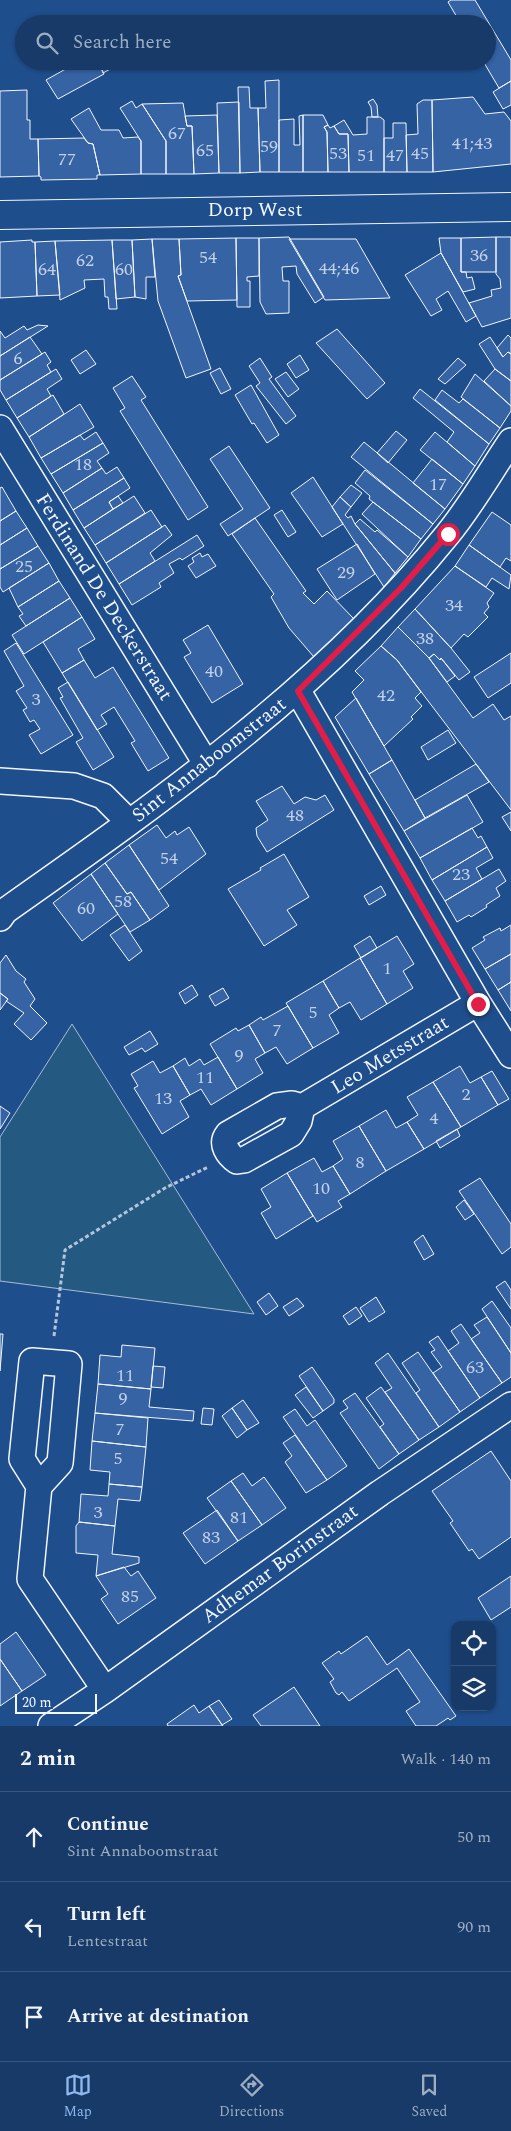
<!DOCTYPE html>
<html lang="en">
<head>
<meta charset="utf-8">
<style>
	body { margin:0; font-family:Spectral,serif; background:#244571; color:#f1f3f6 }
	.controls { position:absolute; right:15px; bottom:15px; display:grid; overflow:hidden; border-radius:10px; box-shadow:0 1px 4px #0004 }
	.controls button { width:45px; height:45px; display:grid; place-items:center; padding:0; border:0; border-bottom:1px solid #36547d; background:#173a69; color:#f1f3f6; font:25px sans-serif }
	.scale { position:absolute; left:15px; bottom:12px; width:82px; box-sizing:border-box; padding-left:5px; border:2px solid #f2f6ff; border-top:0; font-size:14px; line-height:18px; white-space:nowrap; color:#f2f6ff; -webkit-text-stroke:4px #1f4e8c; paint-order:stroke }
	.stop { position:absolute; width:15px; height:15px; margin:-11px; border:4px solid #e11d48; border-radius:50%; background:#fff }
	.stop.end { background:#e11d48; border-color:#fff; box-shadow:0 1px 5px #0008 }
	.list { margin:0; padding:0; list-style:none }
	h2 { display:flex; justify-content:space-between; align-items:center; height:65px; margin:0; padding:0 20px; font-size:21px }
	h2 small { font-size:16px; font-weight:400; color:#9eadc0 }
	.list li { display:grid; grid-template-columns:32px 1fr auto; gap:15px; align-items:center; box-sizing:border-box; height:90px; padding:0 20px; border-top:1px solid #36547d }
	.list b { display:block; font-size:19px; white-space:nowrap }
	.list p { margin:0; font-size:16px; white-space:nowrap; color:#9eadc0 }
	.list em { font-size:16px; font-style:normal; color:#9eadc0 }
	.icon { flex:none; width:28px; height:28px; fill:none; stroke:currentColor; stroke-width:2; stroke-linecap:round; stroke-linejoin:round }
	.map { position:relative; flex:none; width:511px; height:1726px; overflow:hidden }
	.search { position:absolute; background:#173a69; box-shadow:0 1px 4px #0004; left:15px; right:15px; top:15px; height:55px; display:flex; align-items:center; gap:12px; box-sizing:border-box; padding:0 18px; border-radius:28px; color:#9eadc0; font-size:19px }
	.sheet { height:335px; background:#173a69 }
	nav { display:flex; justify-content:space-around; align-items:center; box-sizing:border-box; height:70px; border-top:1px solid #36547d; background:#173a69; font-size:14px; color:#9eadc0 }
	nav a { display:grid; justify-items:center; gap:2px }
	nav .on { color:#90b9f0 }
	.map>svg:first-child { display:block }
	.green { fill:#245a82; stroke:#a8bbd7 }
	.building { fill:#3563a3; stroke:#f2f6ff }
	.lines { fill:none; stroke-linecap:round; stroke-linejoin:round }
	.minor-casing { stroke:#f2f6ff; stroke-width:28 }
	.secondary-casing { stroke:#f2f6ff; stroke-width:30 }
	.path { stroke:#b3c4dc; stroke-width:3; stroke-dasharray:4 2.5; stroke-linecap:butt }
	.minor { stroke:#1f4e8c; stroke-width:25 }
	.secondary { stroke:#1f4e8c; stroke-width:28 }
	.route { stroke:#e11d48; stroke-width:6 }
	.labels { text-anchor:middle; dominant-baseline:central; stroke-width:4; stroke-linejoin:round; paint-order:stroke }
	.number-label { font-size:18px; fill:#c3d1e8 }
	.street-label { font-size:20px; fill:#f2f6ff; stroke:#1f4e8c }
</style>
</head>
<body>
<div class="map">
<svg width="511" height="1726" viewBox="0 0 511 1726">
	<rect width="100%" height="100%" fill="#1f4e8c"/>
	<path class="green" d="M 72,1024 L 254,1314 L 0,1281 L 0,1137 Z"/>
	<path class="building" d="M 451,0 L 475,0 L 511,60 L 511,81 L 499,88 L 483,61 L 487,61 L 487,24 L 461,24 L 448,2 Z
		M 80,61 L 98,61 L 104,74 L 58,99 L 46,80 Z
		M 98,61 L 115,61 L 118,65 L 103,73 Z
		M 279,80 L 279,172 L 260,172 L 258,108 L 266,108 L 265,81 Z
		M 511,81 L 511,105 L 503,109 L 493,92 Z
		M 238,87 L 249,87 L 250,108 L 258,108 L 260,172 L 240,173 Z
		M 27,90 L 27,120 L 30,120 L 30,139 L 38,139 L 39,176 L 0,177 L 0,91 Z
		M 473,97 L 485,114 L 504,112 L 511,121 L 511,164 L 433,172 L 432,100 Z
		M 373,99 L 377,105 L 378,117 L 372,117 L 371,107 L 368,102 Z
		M 423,100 L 432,100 L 433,172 L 407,172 L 406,135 L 418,134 L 417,104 Z
		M 132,101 L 136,108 L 142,104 L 166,141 L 166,174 L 141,174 L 141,141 L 120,108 Z
		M 239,102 L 240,173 L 219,173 L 217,103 Z
		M 183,103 L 187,126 L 192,126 L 194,174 L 166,174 L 166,141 L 142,104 Z
		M 89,108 L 101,130 L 119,130 L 123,138 L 138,137 L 141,141 L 141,174 L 100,175 L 93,144 L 88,143 L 71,119 Z
		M 217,115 L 219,173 L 194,174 L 192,126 L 187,126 L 185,116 Z
		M 303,115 L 323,115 L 328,125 L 324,127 L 327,132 L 328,172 L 303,172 Z
		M 303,115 L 303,172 L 279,172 L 279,120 L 294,119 L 294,145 L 300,145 L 299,116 Z
		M 367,117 L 380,117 L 384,120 L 384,172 L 349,172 L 348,134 L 339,134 L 334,126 L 344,120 L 353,135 L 367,134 Z
		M 393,123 L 406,123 L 407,172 L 384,172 L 384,138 L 393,138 Z
		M 328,125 L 330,128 L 334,126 L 339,134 L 348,134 L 349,172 L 328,172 L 327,132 L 324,127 Z
		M 84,138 L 88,143 L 93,144 L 100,175 L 97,175 L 97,179 L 41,180 L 41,177 L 39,176 L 38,139 Z
		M 289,237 L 324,297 L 315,303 L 297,274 L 296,266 L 282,267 L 283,281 L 289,281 L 289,313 L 266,314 L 260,302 L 259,238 Z
		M 496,237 L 511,237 L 511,318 L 482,327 L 469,303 L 492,296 L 491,290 L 501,288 L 500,279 L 496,274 Z
		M 496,237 L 496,272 L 461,272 L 461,238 Z
		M 236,238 L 259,238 L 259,276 L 247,277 L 247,281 L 250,281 L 250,307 L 237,307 Z
		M 236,238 L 237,300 L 187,301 L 178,276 L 181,275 L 179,239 Z
		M 439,238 L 461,238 L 461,272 L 466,272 L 467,278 L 472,277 L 475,289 L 463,292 L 441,253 Z
		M 152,239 L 179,239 L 181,275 L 178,276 L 211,369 L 186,378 L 158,301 Z
		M 152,239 L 155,277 L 146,277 L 146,299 L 135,297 L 132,240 Z
		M 289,239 L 356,239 L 390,298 L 325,300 Z
		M 32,240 L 32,242 L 35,242 L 37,296 L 0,298 L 0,242 Z
		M 112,240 L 132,240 L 135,297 L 116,299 Z
		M 112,240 L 117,309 L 109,309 L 108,297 L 105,297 L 104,279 L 84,280 L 85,288 L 60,300 L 55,241 Z
		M 55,241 L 60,295 L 37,296 L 35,242 Z
		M 441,253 L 476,316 L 466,322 L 448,291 L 436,299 L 442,310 L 431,316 L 405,275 Z
		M 38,325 L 48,326 L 0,356 L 0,331 L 5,338 L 24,326 L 27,330 Z
		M 337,329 L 385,383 L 367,399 L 316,343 Z
		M 508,335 L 511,338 L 511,354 L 508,352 L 503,357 L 497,348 Z
		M 30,337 L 42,354 L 0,380 L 0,356 Z
		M 490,337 L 503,357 L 508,352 L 511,354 L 511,381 L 495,369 L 479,344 Z
		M 86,350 L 96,364 L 80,374 L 71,360 Z
		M 45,352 L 51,362 L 47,365 L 51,372 L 6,400 L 0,390 L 0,380 Z
		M 300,355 L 309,370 L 296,378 L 287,364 Z
		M 260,358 L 272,377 L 269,379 L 296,416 L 286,424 L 256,386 L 260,383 L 249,366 Z
		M 458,358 L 466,365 L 445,384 L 438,379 Z
		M 220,368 L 231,389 L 221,394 L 210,373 Z
		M 56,369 L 62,379 L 47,389 L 51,396 L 17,418 L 6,400 Z
		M 495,369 L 511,381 L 511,406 L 484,381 Z
		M 286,372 L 299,389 L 288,397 L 275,379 Z
		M 475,374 L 511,406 L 511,411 L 500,428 L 461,397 Z
		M 132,376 L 146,397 L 141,400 L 208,507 L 188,520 L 120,411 L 125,408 L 113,388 Z
		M 251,385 L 279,435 L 267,443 L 254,423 L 252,424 L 235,395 Z
		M 420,389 L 489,444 L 475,466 L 447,442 L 454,432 L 413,398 Z
		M 442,390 L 459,403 L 463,399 L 500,428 L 489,444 L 435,400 Z
		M 53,395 L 64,414 L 29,437 L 17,418 Z
		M 80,404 L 94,427 L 41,458 L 29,437 Z
		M 396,431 L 407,440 L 388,463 L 377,453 Z
		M 96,432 L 103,443 L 51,474 L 41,458 L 80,435 L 84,440 Z
		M 435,432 L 475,466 L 463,484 L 420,450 Z
		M 364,442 L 445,509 L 433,524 L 351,457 Z
		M 103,443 L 109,453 L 97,461 L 102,468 L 63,493 L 51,474 Z
		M 229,446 L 270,508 L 228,536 L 220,524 L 243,509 L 210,459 Z
		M 432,459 L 463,484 L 445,509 L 413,483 Z
		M 117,467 L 124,478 L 73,510 L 63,493 L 102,468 L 106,474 Z
		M 365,470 L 433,524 L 421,539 L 369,499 L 370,496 L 355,483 Z
		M 313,477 L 343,524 L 322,537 L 291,493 Z
		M 124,478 L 130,488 L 109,502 L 113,509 L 84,528 L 73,510 Z
		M 351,485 L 362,493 L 351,507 L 340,497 Z
		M 2,487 L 16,511 L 0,521 L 0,488 Z
		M 118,496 L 123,503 L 113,509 L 109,502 Z
		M 134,496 L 145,513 L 95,545 L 84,528 Z
		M 340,497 L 351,507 L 345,515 L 348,518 L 351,516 L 355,524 L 395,573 L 384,587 L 332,507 Z
		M 373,502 L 421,539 L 408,557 L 362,514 Z
		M 151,510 L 162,527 L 106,563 L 95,545 Z
		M 282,510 L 296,532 L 288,537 L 274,515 Z
		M 16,511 L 27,528 L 0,545 L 0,521 Z
		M 492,512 L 511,525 L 511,561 L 506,558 L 500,567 L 469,545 Z
		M 255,518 L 306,591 L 303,593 L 314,604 L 327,591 L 354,619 L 314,657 L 289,628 L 271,597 L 274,594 L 232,534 Z
		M 360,519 L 375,532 L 377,530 L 408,557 L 395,573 L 355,524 Z
		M 165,525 L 172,535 L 150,553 L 155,561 L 119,584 L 106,563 Z
		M 27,528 L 38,546 L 0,569 L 0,545 Z
		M 197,535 L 204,546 L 182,560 L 180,558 L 169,564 L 174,573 L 159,583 L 161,587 L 132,605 L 119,584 Z
		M 357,544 L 375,574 L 337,600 L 317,569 Z
		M 469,545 L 511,575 L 509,589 L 492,578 L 486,587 L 455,566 Z
		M 38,546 L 49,563 L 3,592 L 0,587 L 0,569 Z
		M 200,553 L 202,557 L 208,554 L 216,566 L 196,578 L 188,566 L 194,562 L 192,558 Z
		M 49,563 L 59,581 L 18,607 L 9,588 Z
		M 455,566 L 494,593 L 487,603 L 489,607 L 484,613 L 488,617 L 468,637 L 464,634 L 451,648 L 415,609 Z
		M 59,581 L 70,598 L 26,626 L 19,616 L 23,614 L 18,607 Z
		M 70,598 L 82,617 L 24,654 L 12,635 Z
		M 415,609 L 451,648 L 470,672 L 459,680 L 441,658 L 440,660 L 434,654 L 429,658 L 398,627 Z
		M 82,617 L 95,639 L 78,649 L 84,660 L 62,673 L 43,642 Z
		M 208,625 L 243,684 L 212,703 L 184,657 L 191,653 L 183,640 Z
		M 398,627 L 429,658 L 473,718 L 493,704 L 504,720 L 511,716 L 511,810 L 397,660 L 381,646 Z
		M 16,643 L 73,735 L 41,754 L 29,735 L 40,729 L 34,720 L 30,722 L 23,710 L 27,708 L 16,691 L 24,686 L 4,651 Z
		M 381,646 L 397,660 L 421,692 L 415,698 L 422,706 L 411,717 L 413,719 L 384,746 L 352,692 L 364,680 L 355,671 Z
		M 511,653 L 511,683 L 488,698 L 474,677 Z
		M 434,654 L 440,660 L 441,658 L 455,676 L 447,682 L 429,658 Z
		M 84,660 L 95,678 L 113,667 L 169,758 L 148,771 L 131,743 L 135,741 L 114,707 L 101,715 L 107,724 L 97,730 L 62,673 Z
		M 68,682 L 114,757 L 93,770 L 76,742 L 83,738 L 60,698 L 63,697 L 58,688 Z
		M 356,698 L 392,760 L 369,774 L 335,717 Z
		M 448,730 L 456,743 L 428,760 L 421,747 Z
		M 392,760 L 425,818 L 404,831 L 369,774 Z
		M 476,764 L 489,782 L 425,818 L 415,800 Z
		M 282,786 L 294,804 L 305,797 L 316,800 L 325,795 L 334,810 L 267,852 L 257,836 L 256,828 L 268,820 L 256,801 Z
		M 467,795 L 483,822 L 420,858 L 404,831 Z
		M 511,812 L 511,831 L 502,817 Z
		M 157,825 L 166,838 L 175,831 L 177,835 L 189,827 L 206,854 L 159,890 L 129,845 Z
		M 472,828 L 478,838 L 481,836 L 487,847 L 432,880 L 420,858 Z
		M 129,845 L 169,906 L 150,920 L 131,892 L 127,894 L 105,863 Z
		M 487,847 L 493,858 L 476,868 L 482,879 L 445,901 L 432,880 Z
		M 284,854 L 309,897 L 287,910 L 297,925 L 264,946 L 228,889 L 261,870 L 260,868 Z
		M 105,863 L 127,894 L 131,892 L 150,920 L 130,932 L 91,874 Z
		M 499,869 L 506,881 L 496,888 L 500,896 L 486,905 L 487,907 L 471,917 L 469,915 L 457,922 L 445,901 Z
		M 91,874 L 118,914 L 82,941 L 53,903 Z
		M 381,886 L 386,895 L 369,905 L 364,896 Z
		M 125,925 L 142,951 L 129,961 L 110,935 Z
		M 511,925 L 511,954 L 485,969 L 472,948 L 485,940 L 483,937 L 500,928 L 501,931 Z
		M 370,936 L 377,948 L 361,958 L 354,946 Z
		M 397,936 L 414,964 L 403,971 L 413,988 L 387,1004 L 360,958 Z
		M 511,954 L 511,982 L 498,990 L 485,969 Z
		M 6,955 L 16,971 L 26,979 L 24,982 L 35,999 L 30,1006 L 47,1023 L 31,1040 L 14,1024 L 24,1013 L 6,1001 L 8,999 L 0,993 L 0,963 Z
		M 360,958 L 387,1004 L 361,1020 L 350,1002 L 339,1008 L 323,981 Z
		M 323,981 L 339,1008 L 329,1015 L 339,1033 L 313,1048 L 286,1003 Z
		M 511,982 L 511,1011 L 498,990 Z
		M 192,985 L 198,995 L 185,1004 L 179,993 Z
		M 223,988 L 229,998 L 215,1006 L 209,996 Z
		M 0,993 L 8,999 L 0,1010 Z
		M 288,1006 L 313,1048 L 287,1064 L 276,1047 L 265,1053 L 249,1025 L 261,1017 L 263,1020 Z
		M 249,1025 L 265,1053 L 255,1059 L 263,1073 L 237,1089 L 210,1044 L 236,1028 L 238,1031 Z
		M 150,1031 L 158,1044 L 145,1052 L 142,1048 L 129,1055 L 124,1047 Z
		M 218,1057 L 237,1089 L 211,1105 L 201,1089 L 190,1095 L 173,1066 L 185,1058 L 189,1066 L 200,1059 L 204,1065 Z
		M 153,1061 L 160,1073 L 173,1066 L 190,1095 L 180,1101 L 189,1117 L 162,1134 L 134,1088 L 138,1086 L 131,1074 Z
		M 460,1066 L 470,1083 L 481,1077 L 498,1105 L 461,1127 L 433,1082 Z
		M 492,1071 L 509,1099 L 498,1105 L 481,1077 Z
		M 433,1082 L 461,1127 L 424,1149 L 407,1122 L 418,1115 L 407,1097 Z
		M 0,1106 L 10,1113 L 0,1129 Z
		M 386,1110 L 396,1128 L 407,1122 L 424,1149 L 386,1171 L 359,1126 Z
		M 359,1126 L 386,1171 L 350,1194 L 333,1166 L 343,1159 L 333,1141 Z
		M 457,1129 L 460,1136 L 440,1148 L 436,1141 Z
		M 314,1158 L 322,1172 L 333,1166 L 350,1194 L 338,1201 L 342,1207 L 317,1222 L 287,1173 Z
		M 287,1173 L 313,1216 L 276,1239 L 261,1213 L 271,1207 L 261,1189 Z
		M 480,1178 L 511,1224 L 511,1247 L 502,1254 L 459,1191 Z
		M 464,1200 L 474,1214 L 465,1220 L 456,1207 Z
		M 423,1235 L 434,1254 L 424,1260 L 414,1242 Z
		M 505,1281 L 511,1290 L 511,1309 L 496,1287 Z
		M 269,1293 L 278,1306 L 266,1315 L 257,1302 Z
		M 376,1297 L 385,1312 L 369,1322 L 360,1308 Z
		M 297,1298 L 304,1306 L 289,1316 L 283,1307 Z
		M 492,1301 L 511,1328 L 511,1353 L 482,1309 Z
		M 356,1307 L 362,1316 L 349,1325 L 343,1316 Z
		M 487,1317 L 511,1353 L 511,1377 L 502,1383 L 471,1339 L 480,1333 L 474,1325 Z
		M 461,1324 L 502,1383 L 480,1398 L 448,1351 L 459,1343 L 451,1331 Z
		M 0,1334 L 3,1334 L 0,1371 Z
		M 438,1336 L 480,1398 L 460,1412 L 433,1373 L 442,1367 L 431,1352 L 435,1350 L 429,1342 Z
		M 122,1345 L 155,1348 L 151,1389 L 98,1384 L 100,1355 L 121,1357 Z
		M 418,1352 L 460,1412 L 439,1427 L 416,1393 L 420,1390 L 402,1363 Z
		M 388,1353 L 439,1427 L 419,1440 L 385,1392 L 392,1388 L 375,1363 Z
		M 153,1366 L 165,1367 L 163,1388 L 151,1387 Z
		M 312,1367 L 334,1399 L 334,1403 L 323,1411 L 299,1376 Z
		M 98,1384 L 151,1389 L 149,1407 L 194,1411 L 193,1421 L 95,1413 Z
		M 306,1387 L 323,1411 L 313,1418 L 295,1395 Z
		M 381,1387 L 419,1440 L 399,1454 L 380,1427 L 384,1424 L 366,1398 Z
		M 355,1393 L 399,1454 L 379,1469 L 340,1413 L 348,1408 L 343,1401 Z
		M 243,1400 L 259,1423 L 247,1430 L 232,1408 Z
		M 203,1408 L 214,1409 L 212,1425 L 201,1424 Z
		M 232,1408 L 247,1430 L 237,1438 L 222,1416 Z
		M 295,1409 L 307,1426 L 315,1420 L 347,1466 L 327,1480 L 283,1417 Z
		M 95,1413 L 148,1418 L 146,1447 L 92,1441 Z
		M 295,1435 L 327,1480 L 306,1493 L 285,1462 L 292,1456 L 283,1443 Z
		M 92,1441 L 146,1447 L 142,1487 L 109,1484 L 110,1472 L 90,1470 Z
		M 491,1451 L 511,1481 L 511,1537 L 479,1559 L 472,1549 L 469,1551 L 450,1523 L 453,1521 L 432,1491 Z
		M 243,1473 L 252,1486 L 264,1477 L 286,1508 L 262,1525 L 231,1481 Z
		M 231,1481 L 262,1525 L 238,1541 L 207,1498 Z
		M 109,1484 L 142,1487 L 140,1501 L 118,1499 L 115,1526 L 79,1522 L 81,1494 L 108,1496 Z
		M 217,1510 L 238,1541 L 205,1564 L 183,1533 Z
		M 79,1522 L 115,1526 L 112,1554 L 139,1557 L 139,1563 L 96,1576 L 98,1555 L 76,1553 L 76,1526 Z
		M 124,1567 L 131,1576 L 138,1571 L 156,1598 L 118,1624 L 101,1599 L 108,1594 L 96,1576 Z
		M 511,1576 L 511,1607 L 491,1620 L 478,1598 Z
		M 16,1632 L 46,1675 L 22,1691 L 0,1659 L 0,1644 Z
		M 367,1636 L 387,1665 L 409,1649 L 456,1716 L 450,1720 L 448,1718 L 436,1726 L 416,1726 L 406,1711 L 420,1702 L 397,1668 L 349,1701 L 342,1692 L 339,1695 L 336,1693 L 330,1682 L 334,1679 L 322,1663 L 339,1651 L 341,1654 Z
		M 0,1659 L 22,1691 L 0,1706 Z
		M 294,1687 L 320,1726 L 261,1726 L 253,1715 Z
		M 219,1700 L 232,1719 L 222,1725 L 209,1706 Z
		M 194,1705 L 199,1713 L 209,1706 L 223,1726 L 168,1726 L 167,1724 Z"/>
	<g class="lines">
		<g class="minor-casing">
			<path id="minor" d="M 0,428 L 207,765
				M 298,691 L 478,1003 L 511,1055
				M 0,781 L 74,786 L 103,796 L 129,822
				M 0,918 L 5,911 C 163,800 325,686 447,535 C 471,506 490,472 511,441
				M 302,1107 L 299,1121 L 291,1134 L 244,1160 L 237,1161 C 228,1155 220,1144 228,1134 L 277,1106 L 292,1104 L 302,1107 L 478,1003
				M 39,1486 L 22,1459 L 32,1361 L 69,1364 L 60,1463 L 39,1486 L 30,1579 L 105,1690
				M 51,1726 L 105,1690 L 380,1493 L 511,1405"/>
		</g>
		<g class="secondary-casing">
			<path id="secondary" d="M 0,215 L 511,207"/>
		</g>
		<path class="path" d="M 54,1336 L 65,1250 L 165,1188 L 208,1167"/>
		<use href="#minor" class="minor"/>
		<use href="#secondary" class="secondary"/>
	</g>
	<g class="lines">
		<path class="route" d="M 448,534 L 401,588 L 298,691 L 478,1004"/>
	</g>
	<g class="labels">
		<g class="number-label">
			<text x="177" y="133">67</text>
			<text x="472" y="143">41;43</text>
			<text x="269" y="146">59</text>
			<text x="205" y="150">65</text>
			<text x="338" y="153">53</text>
			<text x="420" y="153">45</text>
			<text x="366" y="155">51</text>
			<text x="395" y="155">47</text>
			<text x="67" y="159">77</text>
			<text x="479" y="255">36</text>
			<text x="208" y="257">54</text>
			<text x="85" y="260">62</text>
			<text x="339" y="268">44;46</text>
			<text x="47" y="269">64</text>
			<text x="124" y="269">60</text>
			<text x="18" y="358">6</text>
			<text x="83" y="464">18</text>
			<text x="438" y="484">17</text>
			<text x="24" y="566">25</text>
			<text x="346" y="572">29</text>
			<text x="454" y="605">34</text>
			<text x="425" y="638">38</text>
			<text x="214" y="671">40</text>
			<text x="386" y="695">42</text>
			<text x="36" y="699">3</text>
			<text x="295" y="815">48</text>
			<text x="169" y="858">54</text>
			<text x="461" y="874">23</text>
			<text x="123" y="901">58</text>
			<text x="86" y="908">60</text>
			<text x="387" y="968">1</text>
			<text x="313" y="1012">5</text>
			<text x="277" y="1030">7</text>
			<text x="239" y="1055">9</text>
			<text x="205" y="1077">11</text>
			<text x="466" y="1094">2</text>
			<text x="163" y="1098">13</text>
			<text x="434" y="1118">4</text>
			<text x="360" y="1162">8</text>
			<text x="321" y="1188">10</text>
			<text x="475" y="1367">63</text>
			<text x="125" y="1375">11</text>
			<text x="123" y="1398">9</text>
			<text x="120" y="1429">7</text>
			<text x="118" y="1458">5</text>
			<text x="98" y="1512">3</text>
			<text x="239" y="1517">81</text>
			<text x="211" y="1537">83</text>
			<text x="130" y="1596">85</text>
		</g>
		<g class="street-label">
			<text x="255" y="210">Dorp West</text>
			<text transform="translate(104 597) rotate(58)">Ferdinand De Deckerstraat</text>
			<text transform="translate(209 760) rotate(-38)">Sint Annaboomstraat</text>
			<text transform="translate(390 1055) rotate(-31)">Leo Metsstraat</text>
			<text transform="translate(280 1564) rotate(-36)">Adhemar Borinstraat</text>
		</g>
	</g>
</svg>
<div class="controls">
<button><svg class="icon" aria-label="locate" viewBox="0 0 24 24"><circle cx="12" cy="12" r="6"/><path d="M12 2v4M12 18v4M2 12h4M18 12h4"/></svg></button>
<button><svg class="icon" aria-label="layers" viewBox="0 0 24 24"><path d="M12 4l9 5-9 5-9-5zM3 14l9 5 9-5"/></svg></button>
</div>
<div class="scale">20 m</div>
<div class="stop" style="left:448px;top:534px"></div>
<div class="stop end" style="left:478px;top:1004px"></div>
<div class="search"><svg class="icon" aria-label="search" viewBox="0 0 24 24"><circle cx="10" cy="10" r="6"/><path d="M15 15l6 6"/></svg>Search here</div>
</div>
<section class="sheet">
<h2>2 min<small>Walk · 140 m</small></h2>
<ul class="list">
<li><svg class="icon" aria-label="ahead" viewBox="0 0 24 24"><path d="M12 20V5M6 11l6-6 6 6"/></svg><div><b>Continue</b><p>Sint Annaboomstraat</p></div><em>50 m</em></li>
<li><svg class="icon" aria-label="left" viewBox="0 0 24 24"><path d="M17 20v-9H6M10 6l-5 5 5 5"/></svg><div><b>Turn left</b><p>Lentestraat</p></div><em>90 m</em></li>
<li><svg class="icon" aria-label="arrive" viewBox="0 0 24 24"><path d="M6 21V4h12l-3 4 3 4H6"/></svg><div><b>Arrive at destination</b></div></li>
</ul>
</section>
<nav>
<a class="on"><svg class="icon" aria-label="map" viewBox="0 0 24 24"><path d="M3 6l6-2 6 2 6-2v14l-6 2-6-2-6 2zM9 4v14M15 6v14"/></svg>Map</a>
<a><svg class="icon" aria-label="directions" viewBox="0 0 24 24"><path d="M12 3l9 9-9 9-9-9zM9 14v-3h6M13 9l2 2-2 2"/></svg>Directions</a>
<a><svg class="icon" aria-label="saved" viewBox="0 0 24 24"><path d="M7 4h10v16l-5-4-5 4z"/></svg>Saved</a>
</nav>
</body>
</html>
